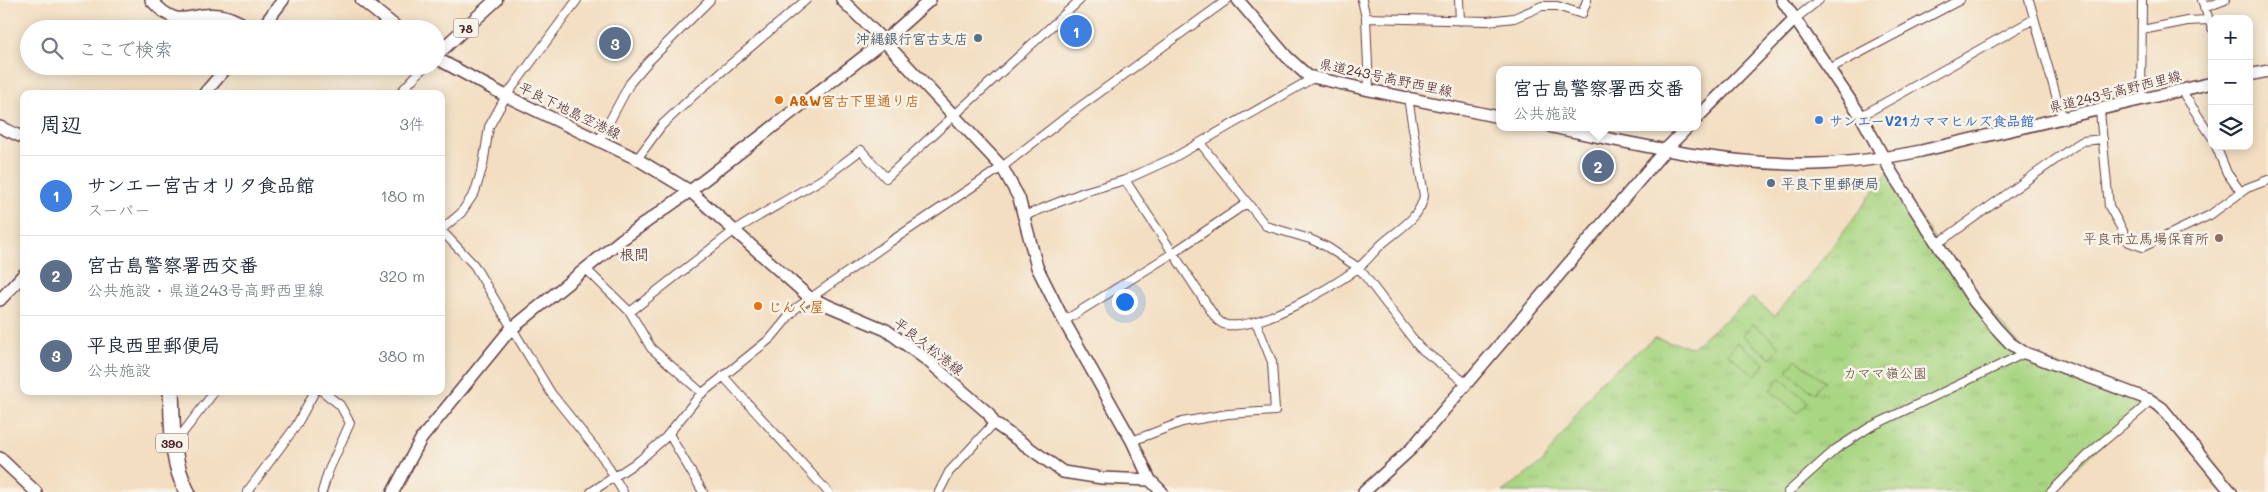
<!DOCTYPE html>
<html lang="ja">
<head>
<meta charset="utf-8">
<style>
	body { margin:0; font-family:Mali,"Klee One",sans-serif; background:#f2f2f3; color:#1f2937 }
	.controls { position:absolute; right:15px; top:15px; display:grid; overflow:hidden; border-radius:10px; box-shadow:0 2px 12px #0003 }
	.controls button { width:45px; height:45px; display:grid; place-items:center; padding:0; border:0; border-bottom:1px solid #e0e1e3; background:#fff; color:#1f2937; font:25px sans-serif }
	.you { position:absolute; left:1124px; top:301px; width:18px; height:18px; margin:-12px; border:4px solid #fff; border-radius:50%; background:#1a73e8; box-shadow:0 0 0 8px #1a73e833 }
	.badge { display:grid; place-items:center; width:32px; height:32px; border-radius:50%; background:#1f6fb2; color:#fff; font-size:16px; font-weight:700 }
	.pin { position:absolute; translate:-50% -50%; border:2px solid #fff; box-shadow:0 1px 5px #0006 }
	.popup { position:absolute; left:1496px; top:66px; width:205px; height:65px; box-sizing:border-box; display:grid; place-content:center; border-radius:10px; background:#fff; filter:drop-shadow(0 1px 4px #0005); font-size:16px; white-space:nowrap; color:#747a83 }
	.popup b { font-size:19px; color:#1f2937 }
	.popup::after { content:''; position:absolute; left:50%; top:100%; margin-left:-10px; border:10px solid transparent; border-top-color:#fff }
	.list { margin:0; padding:0; list-style:none }
	h2 { display:flex; justify-content:space-between; align-items:center; height:65px; margin:0; padding:0 20px; font-size:21px }
	h2 small { font-size:16px; font-weight:400; color:#747a83 }
	.list li { display:grid; grid-template-columns:32px 1fr auto; gap:15px; align-items:center; box-sizing:border-box; height:80px; padding:0 20px; border-top:1px solid #e0e1e3 }
	.list b { display:block; font-size:19px; white-space:nowrap }
	.list p { margin:0; font-size:16px; white-space:nowrap; color:#747a83 }
	.list em { font-size:16px; font-style:normal; color:#747a83 }
	.icon { flex:none; width:28px; height:28px; fill:none; stroke:currentColor; stroke-width:2; stroke-linecap:round; stroke-linejoin:round }
	.map { position:relative; flex:none; width:2268px; height:492px; overflow:hidden }
	.search { position:absolute; background:#fff; box-shadow:0 2px 12px #0003; left:20px; top:20px; width:425px; height:55px; display:flex; align-items:center; gap:12px; box-sizing:border-box; padding:0 18px; border-radius:28px; color:#747a83; font-size:19px }
	.panel { position:absolute; background:#fff; box-shadow:0 2px 12px #0003; left:20px; top:90px; width:425px; height:305px; border-radius:10px }
	.map>svg:first-child { display:block }
	.grass { fill:url(#grass-tufts); stroke:#7a7a57 }
	.pitch { fill:#a9d683; stroke:#7a7a57 }
	.lines { fill:none; stroke-linecap:round; stroke-linejoin:round }
	.street-casing { stroke:#633c42; stroke-width:10 }
	.secondary-casing { stroke:#633c42; stroke-width:14 }
	.primary-casing { stroke:#633c42; stroke-width:15 }
	.highway-casing { stroke:#633c42; stroke-width:18 }
	.street { stroke:#fff; stroke-width:8 }
	.secondary { stroke:#fff; stroke-width:11 }
	.primary { stroke:#fff; stroke-width:12 }
	.highway { stroke:#fff; stroke-width:15 }
	.service-dot { fill:#5c6f8a; stroke:#f7f3e8; stroke-width:2 }
	.food-dot { fill:#e8710a; stroke:#f7f3e8; stroke-width:2 }
	.shop-dot { fill:#3f7fe0; stroke:#f7f3e8; stroke-width:2 }
	.education-dot { fill:#8d6e63; stroke:#f7f3e8; stroke-width:2 }
	.labels { text-anchor:middle; dominant-baseline:central; stroke-width:5; stroke-linejoin:round; paint-order:stroke }
	.shield { fill:#f7f3e8; stroke:#7e5f64; stroke-width:1 }
	.shield-label { font-size:12px; font-weight:bold; fill:#4a1f2b }
	.service-label { font-size:14px; font-weight:bold; fill:#4e5e75; stroke:#f7f3e8; text-anchor:end }
	.street-label { font-size:14px; fill:#4a1f2b; stroke:#f7f3e8 }
	.food-label { font-size:14px; font-weight:bold; fill:#c56008; stroke:#f7f3e8; text-anchor:start }
	.shop-label { font-size:14px; font-weight:bold; fill:#366cbe; stroke:#f7f3e8; text-anchor:start }
	.education-label { font-size:14px; font-weight:bold; fill:#785e54; stroke:#f7f3e8; text-anchor:end }
	.park-label { font-size:14px; fill:#624d41; stroke:#f7f3e8 }
	.neighbourhood-label { font-size:15px; fill:#4a1f2b; stroke:#f7f3e8 }
</style>
</head>
<body>
<div class="map">
<svg width="2268" height="492" viewBox="0 0 2268 492">
	<defs>
		<pattern id="grass-tufts" width="24" height="20" patternUnits="userSpaceOnUse" patternTransform="scale(1.25)"><rect width="24" height="20" fill="#a9d683"/><path d="M3 7l-1-3M5 7V3M7 7l1-3M15 17l-1-3M17 17v-4M19 17l1-3" fill="none" stroke="#93b771"/></pattern>
	</defs>
	<rect width="100%" height="100%" fill="#f7f3e8"/>
	<filter id="ink" filterUnits="userSpaceOnUse"><feTurbulence type="fractalNoise" baseFrequency=".02" numOctaves="2"/><feDisplacementMap in="SourceGraphic" scale="10" xChannelSelector="R" yChannelSelector="G"/><feConvolveMatrix kernelMatrix="1 2 1 2 8 2 1 2 1" color-interpolation-filters="sRGB"/></filter>
	<filter id="wash" filterUnits="userSpaceOnUse"><feTurbulence type="fractalNoise" baseFrequency=".0096" numOctaves="4" result="noise"/><feDisplacementMap in="SourceGraphic" scale="20" xChannelSelector="R" yChannelSelector="G"/><feGaussianBlur stdDeviation="1.12" result="paint"/><feColorMatrix in="noise" values="0 0 0 0 0 0 0 0 0 0 0 0 0 0 0 0 0 1.4 0 .05"/><feComposite in="paint" operator="in"/></filter>
	<g filter="url(#wash)">
		<rect width="100%" height="100%" fill="#f3dec1"/>
		<path class="grass" d="M 1890,169 L 1937,244 L 2025,353 L 2150,400 L 2050,492 L 1502,492 L 1542,463 L 1598,384 L 1654,338 L 1692,347 L 1752,298 L 1775,316 L 1826,255 Z"/>
		<path class="pitch" d="M 1753,324 L 1780,346 L 1771,358 L 1743,336 Z
			M 1737,342 L 1765,364 L 1755,376 L 1728,354 Z
			M 1796,359 L 1824,381 L 1814,393 L 1787,371 Z
			M 1780,378 L 1808,402 L 1798,413 L 1770,390 Z"/>
	</g>
	<g filter="url(#ink)">
		<g class="lines">
			<g class="street-casing">
				<path id="street" d="M 1362,0 L 1366,18 L 1369,90
					M 1459,0 L 1460,21
					M 2029,0 L 2063,120
					M 2202,0 L 2212,28
					M 2204,8 L 2225,0
					M 1366,18 L 1487,21 L 1514,18 L 1542,6 L 1557,6 L 1582,14 L 1587,0
					M 1796,18 L 1819,0
					M 2142,30 L 2187,21 L 2209,20
					M 1829,69 L 1960,0
					M 2181,90 L 2212,137
					M 399,94 L 425,66
					M 2141,100 L 2142,0
					M 2100,111 L 2109,206 L 2129,242 L 2143,247 L 2210,215 L 2247,188 L 2268,180
					M 1861,116 L 2034,19
					M 599,141 L 630,83 L 648,62 L 710,0
					M 1200,143 L 1266,226 L 1310,239 L 1327,247 L 1359,268 L 1419,347 L 1467,384
					M 2216,146 L 2227,173 L 2241,192
					M 637,159 L 662,125 L 693,96 L 806,0
					M 1125,180 L 1215,317 C 1218,321 1222,324 1227,325 C 1261,329 1331,288 1358,268 C 1367,261 1374,251 1383,243 C 1399,229 1420,218 1424,196 L 1408,98
					M 1024,216 L 1084,192 L 1125,180 L 1173,158 L 1315,77
					M 441,230 L 474,265 L 551,393 L 603,458 L 623,492
					M 441,230 L 461,213 L 475,192 L 483,165 L 489,127 L 506,96 L 577,0
					M 1937,244 L 2073,147 L 2083,141 L 2103,139
					M 585,268 L 630,312 L 651,348 L 702,393
					M 630,312 L 735,230 L 824,178 L 861,150 L 886,178 L 1080,0
					M 1064,321 L 1173,253 L 1247,203
					M 723,376 L 828,492
					M 669,434 L 703,492
					M 1132,441 L 1182,422 L 1228,414 L 1275,411 L 1272,362 L 1256,322
					M 175,443 L 215,391
					M 247,492 L 296,426 L 315,391
					M 322,492 L 328,472 L 350,423 L 340,405 L 322,391
					M 591,492 L 640,460 L 665,438 L 700,395 L 771,338 L 795,309 L 890,242 L 1002,167 L 1074,111 L 1227,0
					M 939,492 L 949,472 L 994,423
					M 1788,492 L 1836,449 L 1870,427 L 2025,353
					M 2051,492 L 2092,451 L 2142,409 L 2150,400"/>
			</g>
			<g class="secondary-casing">
				<path id="secondary" d="M 151,0 C 181,33 187,11 219,15 C 230,16 242,23 252,29
					M 842,0 L 884,41 L 1002,167 L 1019,198 L 1037,267 L 1064,321 L 1132,441 L 1150,480
					M 1238,0 L 1287,57 L 1308,76 L 1369,90 L 1499,117
					M 1782,0 L 1861,116 L 1893,175 L 1974,301 L 1996,328 L 2010,343 L 2025,353 L 2150,400 L 2162,408 L 2231,492
					M 261,29 L 283,0
					M 436,58 L 506,96 L 637,159 L 690,191 L 810,298 L 886,330 L 927,360 L 988,413 L 994,423 L 1063,472 L 1102,478 L 1150,480 L 1162,492
					M 2249,75 L 2268,71
					M 204,94 L 228,66
					M 1697,118 L 1796,18
					M 0,127 L 24,138
					M 1552,127 C 1639,145 1727,166 1815,164 C 1851,163 1886,158 1921,151 L 2212,83
					M 0,300 L 24,274
					M 0,458 L 36,492
					M 393,492 L 421,439 L 509,331 L 621,240 L 690,191 L 884,41 L 930,0
					M 1364,492 L 1411,449 L 1665,150 L 1688,127"/>
			</g>
			<g class="primary-casing">
				<path id="primary" d="M 362,0 L 398,29
					M 436,55 L 496,0"/>
			</g>
			<g class="highway-casing">
				<path id="highway" d="M 171,391 C 173,428 170,458 187,492"/>
			</g>
			<use href="#street" class="street"/>
			<use href="#secondary" class="secondary"/>
			<use href="#primary" class="primary"/>
			<use href="#highway" class="highway"/>
		</g>
	</g>
	<g class="service-dot">
		<circle cx="978" cy="38" r="5"/>
		<circle cx="1771" cy="183" r="5"/>
	</g>
	<g class="food-dot">
		<circle cx="779" cy="100" r="5"/>
		<circle cx="758" cy="306" r="5"/>
	</g>
	<circle class="shop-dot" cx="1819" cy="120" r="5"/>
	<circle class="education-dot" cx="2219" cy="238" r="5"/>
	<g class="labels">
		<g class="shield">
			<rect x="453.5" y="18.5" width="25" height="19" rx="4"/>
			<rect x="156" y="433.5" width="32" height="19" rx="4"/>
		</g>
		<g class="shield-label">
			<text x="466" y="28">78</text>
			<text x="172" y="443">390</text>
		</g>
		<g class="service-label">
			<text x="968" y="38">沖縄銀行宮古支店</text>
			<text x="1781" y="183" text-anchor="start">平良下里郵便局</text>
		</g>
		<g class="street-label">
			<text transform="translate(1386 77) rotate(12)">県道243号高野西里線</text>
			<text transform="translate(2115 91) rotate(-14)">県道243号高野西里線</text>
			<text transform="translate(570 110) rotate(26)">平良下地島空港線</text>
			<text transform="translate(929 346) rotate(38)">平良久松港線</text>
		</g>
		<g class="food-label">
			<text x="789" y="100">A&amp;W宮古下里通り店</text>
			<text x="768" y="306">じんく屋</text>
		</g>
		<g class="shop-label">
			<text x="1829" y="120">サンエーV21カママヒルズ食品館</text>
		</g>
		<g class="education-label">
			<text x="2209" y="238">平良市立馬場保育所</text>
		</g>
		<g class="park-label">
			<text x="1885" y="372">カママ嶺公園</text>
		</g>
		<g class="neighbourhood-label">
			<text x="634" y="254">根間</text>
		</g>
	</g>
</svg>
<div class="controls">
<button>+</button>
<button>−</button>
<button><svg class="icon" aria-label="layers" viewBox="0 0 24 24"><path d="M12 4l9 5-9 5-9-5zM3 14l9 5 9-5"/></svg></button>
</div>
<div class="you"></div>
<div class="pin badge" style="left:1076px;top:31px;background:#3f7fe0">1</div>
<div class="pin badge" style="left:1598px;top:166px;background:#5c6f8a">2</div>
<div class="popup"><b>宮古島警察署西交番</b>公共施設</div>
<div class="pin badge" style="left:615px;top:43px;background:#5c6f8a">3</div>
<div class="search"><svg class="icon" aria-label="search" viewBox="0 0 24 24"><circle cx="10" cy="10" r="6"/><path d="M15 15l6 6"/></svg>ここで検索</div>
<section class="panel">
<h2>周辺<small>3件</small></h2>
<ul class="list">
<li><span class="badge" style="background:#3f7fe0">1</span><div><b>サンエー宮古オリタ食品館</b><p>スーパー</p></div><em>180 m</em></li>
<li><span class="badge" style="background:#5c6f8a">2</span><div><b>宮古島警察署西交番</b><p>公共施設 · 県道243号高野西里線</p></div><em>320 m</em></li>
<li><span class="badge" style="background:#5c6f8a">3</span><div><b>平良西里郵便局</b><p>公共施設</p></div><em>380 m</em></li>
</ul>
</section>
</div>
</body>
</html>
